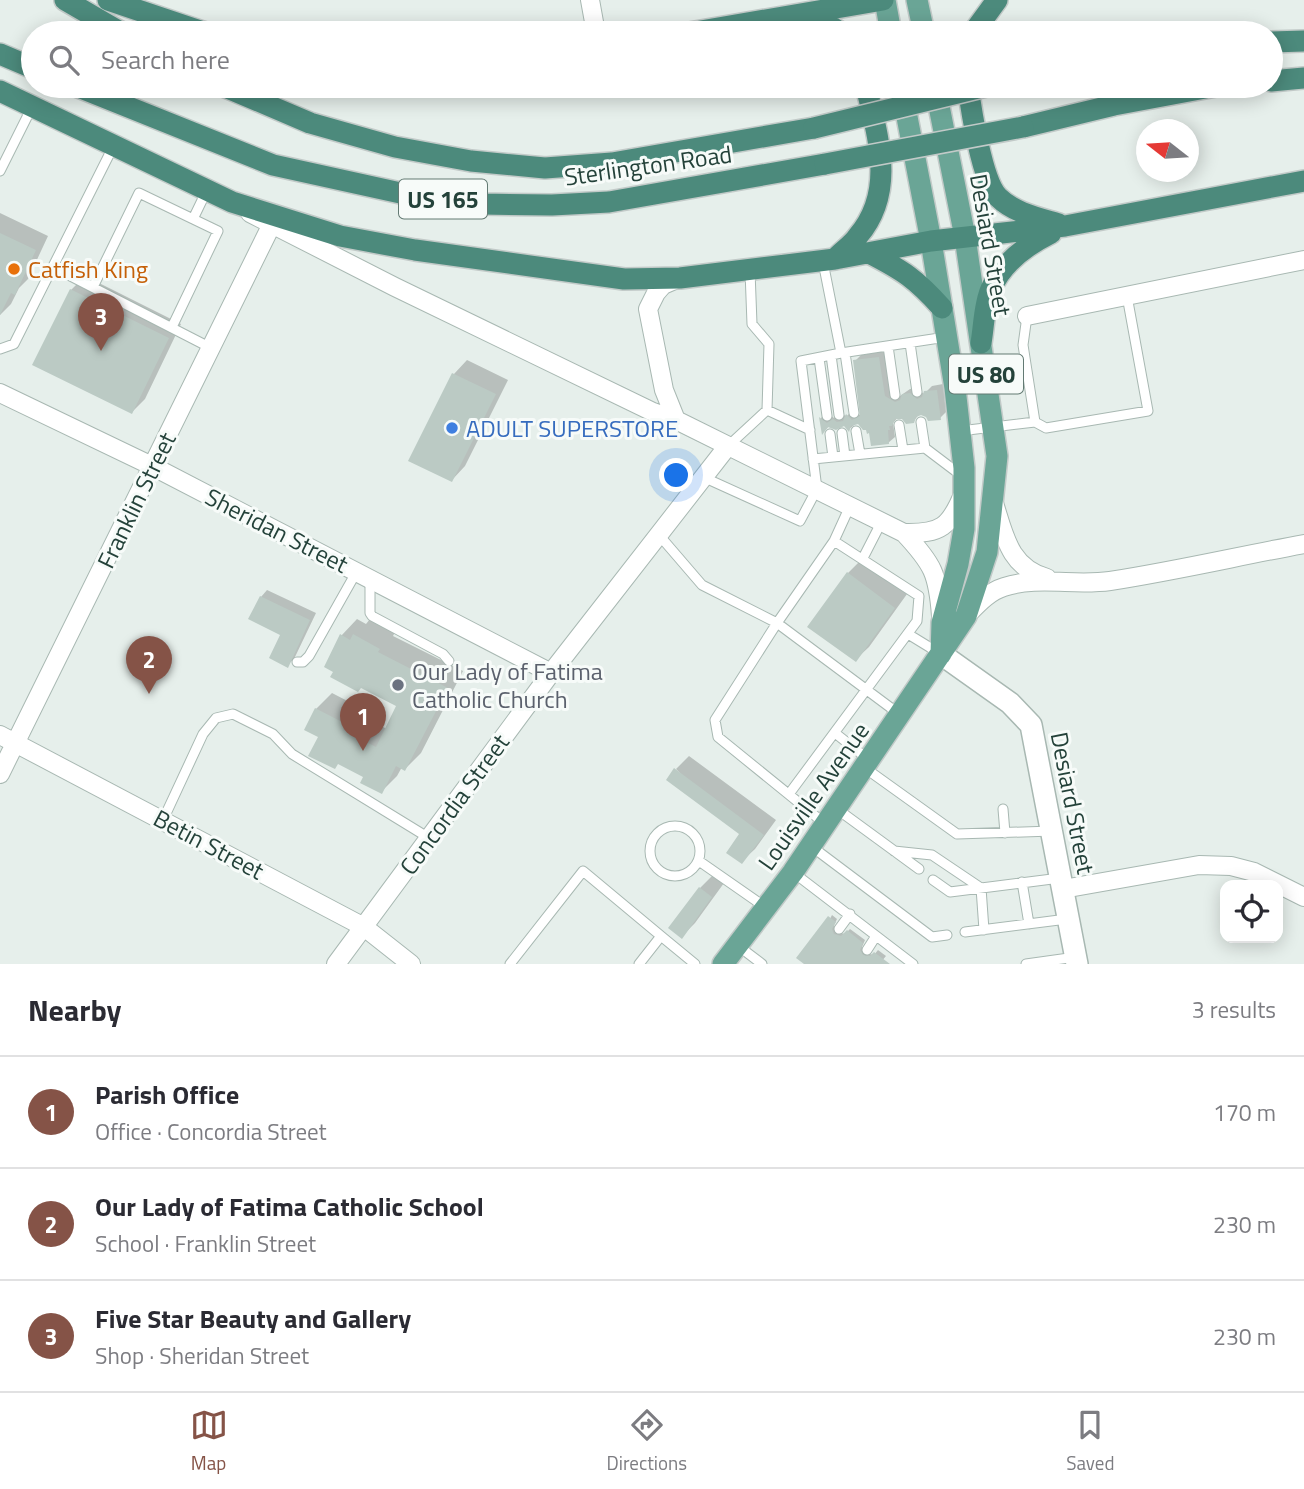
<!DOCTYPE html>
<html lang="en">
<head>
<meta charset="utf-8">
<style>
	body { margin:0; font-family:"Titillium Web",sans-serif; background:#f2f2f3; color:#2b2b33 }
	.controls { position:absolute; right:21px; bottom:21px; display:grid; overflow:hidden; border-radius:14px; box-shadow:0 4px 18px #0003 }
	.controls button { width:63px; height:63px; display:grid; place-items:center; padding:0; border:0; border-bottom:2px solid #e1e1e2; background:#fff; color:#2b2b33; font:35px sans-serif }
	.compass { position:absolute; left:1136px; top:119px; width:63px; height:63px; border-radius:50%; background:#fff; box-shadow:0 4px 18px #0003; rotate:287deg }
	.you { position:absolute; left:677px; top:476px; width:24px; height:24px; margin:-18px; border:5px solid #fff; border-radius:50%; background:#1a73e8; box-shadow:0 0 0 10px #1a73e833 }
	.badge { display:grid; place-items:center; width:46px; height:46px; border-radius:50%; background:#855347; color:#fff; font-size:23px; font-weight:700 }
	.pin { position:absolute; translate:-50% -58px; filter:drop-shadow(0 2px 4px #0008) }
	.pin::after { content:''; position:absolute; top:37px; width:24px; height:21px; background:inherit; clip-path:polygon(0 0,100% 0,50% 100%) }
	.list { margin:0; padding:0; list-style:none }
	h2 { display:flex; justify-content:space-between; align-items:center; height:91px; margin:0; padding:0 28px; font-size:30px }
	h2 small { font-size:23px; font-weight:400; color:#7c7c81 }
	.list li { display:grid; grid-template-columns:46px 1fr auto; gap:21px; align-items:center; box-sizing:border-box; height:112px; padding:0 28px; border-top:2px solid #e1e1e2 }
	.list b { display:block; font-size:26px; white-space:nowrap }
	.list p { margin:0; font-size:23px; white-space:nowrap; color:#7c7c81 }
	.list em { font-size:23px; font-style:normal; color:#7c7c81 }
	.icon { flex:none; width:38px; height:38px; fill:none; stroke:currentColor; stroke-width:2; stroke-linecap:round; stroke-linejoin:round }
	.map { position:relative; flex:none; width:1304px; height:964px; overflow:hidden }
	.search { position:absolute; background:#fff; box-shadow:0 4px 18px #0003; left:21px; right:21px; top:21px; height:77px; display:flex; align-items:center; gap:18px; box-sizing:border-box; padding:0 24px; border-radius:38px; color:#7c7c81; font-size:26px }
	.sheet { height:427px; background:#fff }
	nav { display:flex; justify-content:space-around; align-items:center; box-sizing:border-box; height:98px; border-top:2px solid #e1e1e2; background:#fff; font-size:19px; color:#7c7c81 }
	nav a { display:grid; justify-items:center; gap:4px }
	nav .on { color:#855347 }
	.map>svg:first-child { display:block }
	.shadow { fill:#0003 }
	.building { fill:#bbcac4 }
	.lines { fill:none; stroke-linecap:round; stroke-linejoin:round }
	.service-casing { stroke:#a8b8b2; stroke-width:11 }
	.minor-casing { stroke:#a8b8b2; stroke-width:20 }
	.tertiary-casing { stroke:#a8b8b2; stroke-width:24 }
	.primary-casing { stroke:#c2cac8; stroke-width:24 }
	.trunk-casing { stroke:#c2cac8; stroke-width:24 }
	.service { stroke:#fff; stroke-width:9 }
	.minor { stroke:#fff; stroke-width:18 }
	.tertiary { stroke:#fff; stroke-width:21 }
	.primary { stroke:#6aa596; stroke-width:21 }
	.trunk { stroke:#4c8a7c; stroke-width:21 }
	.trunk-bridge-casing { stroke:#c2cac8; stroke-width:24; stroke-linecap:butt }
	.trunk-bridge { stroke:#4c8a7c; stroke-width:21 }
	.food-dot { fill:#e8710a; stroke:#f7fbf9; stroke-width:2.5 }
	.shop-dot { fill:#3f7fe0; stroke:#f7fbf9; stroke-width:2.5 }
	.worship-dot { fill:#6b7280; stroke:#f7fbf9; stroke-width:2.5 }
	.labels { text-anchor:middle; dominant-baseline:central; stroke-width:6; stroke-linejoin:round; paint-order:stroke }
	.shield { fill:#f7fbf9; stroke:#637a73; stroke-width:2 }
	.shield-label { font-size:23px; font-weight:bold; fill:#24423a }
	.street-label { font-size:24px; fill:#24423a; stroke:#f7fbf9 }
	.food-label { font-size:24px; fill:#c56008; stroke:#f7fbf9; text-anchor:start }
	.shop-label { font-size:24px; fill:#366cbe; stroke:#f7fbf9; text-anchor:start }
	.worship-label { font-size:24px; fill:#5b616d; stroke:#f7fbf9; text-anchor:start }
</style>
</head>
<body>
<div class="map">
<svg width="1304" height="964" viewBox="0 0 1304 964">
	<rect width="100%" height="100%" fill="#e6efeb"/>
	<path class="shadow" d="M 0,213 L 48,236 L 28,279 L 19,288 L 11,304 L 0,315 Z
		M 85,276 L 181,324 L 145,399 L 132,412 L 71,290 Z
		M 885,351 L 895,391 L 900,396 L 910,389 L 917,388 L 924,394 L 932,386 L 943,384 L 946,412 L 940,418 L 920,413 L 913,422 L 898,417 L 893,423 L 895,437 L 888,443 L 858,422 L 849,429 L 844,424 L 829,426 L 823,432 L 821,418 L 827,412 L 834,418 L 840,414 L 847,416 L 853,409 L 859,415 L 862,413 L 855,361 L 861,355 Z
		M 467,360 L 508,380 L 465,466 L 452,480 L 410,460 L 454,374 Z
		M 861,560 L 907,594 L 869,647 L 855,660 L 848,573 Z
		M 267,590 L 316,613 L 294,659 L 287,665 L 282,634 L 261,597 Z
		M 357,619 L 366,624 L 370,619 L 395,632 L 393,636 L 463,671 L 421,753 L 405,769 L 402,767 L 397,776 L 381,792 L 320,736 L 316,709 L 332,693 L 361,708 L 358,714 L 387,729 L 399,705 L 341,636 Z
		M 689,756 L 776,820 L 755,849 L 741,862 L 742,834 L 676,769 Z
		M 713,875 L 724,883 L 695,923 L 682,936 L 700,888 Z
		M 832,915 L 837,919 L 834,925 L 837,932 L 845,934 L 850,929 L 865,940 L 862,947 L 865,953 L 874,955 L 878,950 L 886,956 L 881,962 L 884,964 L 807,964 Z"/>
	<path class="building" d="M 0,233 L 36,250 L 15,295 L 11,293 L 0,315 Z
		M 70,289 L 169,338 L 132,414 L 32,365 Z
		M 879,357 L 885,396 L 895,402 L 900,400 L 902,394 L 910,393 L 917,399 L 922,397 L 924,391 L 937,390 L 941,420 L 928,421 L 926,417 L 921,415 L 916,417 L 914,423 L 906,424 L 902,419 L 895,419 L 892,426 L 889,426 L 890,430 L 888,430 L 889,444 L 871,446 L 869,433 L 867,434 L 866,430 L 863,430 L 858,424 L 851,426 L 849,432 L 844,426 L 836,430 L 828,427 L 822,435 L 819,417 L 827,423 L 833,419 L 837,422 L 843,421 L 846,414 L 852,420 L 860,416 L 853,360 Z
		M 452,373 L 496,394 L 452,482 L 408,461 Z
		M 847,572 L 895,608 L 856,662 L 807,627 Z
		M 260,596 L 310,620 L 288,668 L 269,658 L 280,635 L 248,619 Z
		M 340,634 L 350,640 L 353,634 L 380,649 L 378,652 L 448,688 L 405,771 L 396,766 L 382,794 L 360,783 L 363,777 L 338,764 L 335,769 L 308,756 L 318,737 L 304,730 L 315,708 L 346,724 L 343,730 L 376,747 L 396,706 L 361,688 L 358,692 L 330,677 L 333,672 L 324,667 Z
		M 674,768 L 764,835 L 742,864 L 726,853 L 739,834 L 666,780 Z
		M 699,887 L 712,897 L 682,939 L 668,928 Z
		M 828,916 L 836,922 L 832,929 L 834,934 L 841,936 L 847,930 L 863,943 L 860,950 L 863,955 L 870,956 L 874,952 L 890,964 L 804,964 L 796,958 Z"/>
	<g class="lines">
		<g class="service-casing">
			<path id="service" d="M 0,171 L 32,107
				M 193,219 L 207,190
				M 53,267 L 211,348
				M 93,287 L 139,193 L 218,231 L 172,327
				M 910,343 L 917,392
				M 888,346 L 895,395
				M 0,349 L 14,344 L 113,147
				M 841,353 L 946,337
				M 845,353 L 854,413
				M 831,355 L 839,415
				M 819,358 L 827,416
				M 767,410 L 810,430
				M 921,422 L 925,448
				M 1035,422 L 1046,428 L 1148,411 L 1127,296
				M 899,425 L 903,450
				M 856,431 L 860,454
				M 960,431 L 1035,422 L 1023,345 L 1027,316
				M 842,433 L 845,456
				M 830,434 L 833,457
				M 727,447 L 767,410 L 769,344 L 752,324 L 750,271
				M 813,459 L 925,448 L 962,476
				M 703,477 L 800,521 L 817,489 L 801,361 L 841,353 L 823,262
				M 659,535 L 702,585 L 777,623 L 899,714
				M 863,558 L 882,521
				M 370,580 L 370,613 L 372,616 L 443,654 L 449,661
				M 908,634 L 939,653
				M 297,662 L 303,662 L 309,656 L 357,571
				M 835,733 L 869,760
				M 865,768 L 957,834 L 1052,831
				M 789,794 L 917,621 L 919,596 L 834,541
				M 837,809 L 919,869
				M 1003,809 L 1005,833
				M 163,820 L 203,734 L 216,718 L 233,714 L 273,734 L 292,754 L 429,838
				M 824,823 L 718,737 L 715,720 L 777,623 L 834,541 L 850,506
				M650 851a25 25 0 1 1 50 0a25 25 0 1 1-50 0Z
				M 811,846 L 932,937 L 947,935
				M 894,851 L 932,855 L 981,888 L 984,930
				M 699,861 L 765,907
				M 794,873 L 913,964
				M 933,880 L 950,892 L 1060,878
				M 1022,882 L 1029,924
				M 839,929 L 850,914
				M 965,932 L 1067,919
				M 737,945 L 762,964
				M 867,950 L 876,936
				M 510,964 L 583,871 L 661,936
				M 639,964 L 661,936 L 695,964
				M 1026,964 L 1076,957"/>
		</g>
		<g class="minor-casing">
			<path id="minor" d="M 590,0 L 596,33
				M 250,213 L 395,287 L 653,412 L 676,420 L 904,533 C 933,564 938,574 941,616
				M 1027,316 L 1304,260
				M 0,393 L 152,466 L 551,673
				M 676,420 L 664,390 L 648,309 L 656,293 L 663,285 L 679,278
				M 993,500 C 1004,533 1008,567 1047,578
				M 904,533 C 941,534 950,527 964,492
				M 966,616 C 977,605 988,592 1004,587 C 1037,576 1075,586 1110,581 C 1175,571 1239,556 1304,544
				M 0,735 L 364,927 L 411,964
				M 0,774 L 271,226
				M 1063,889 L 1199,865 L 1231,866 L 1254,872 L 1304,897
				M 336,964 L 551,673 L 727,447"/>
		</g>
		<g class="tertiary-casing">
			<path id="tertiary" d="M 941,654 L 1010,703 L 1031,725 L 1077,964"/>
		</g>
		<g class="primary-casing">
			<path id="primary" d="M 885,0 L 891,33
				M 917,0 L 924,33
				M 901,86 L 931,241 L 955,388 L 964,468 L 964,529 L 958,564 L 942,623 L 941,654
				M 723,964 L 793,872 L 966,616 L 987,552 L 997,456 L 965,237 L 935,86"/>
		</g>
		<g class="trunk-casing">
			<path id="trunk" d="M 65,0 L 122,33
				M 108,0 L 206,33
				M 801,17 L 829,25 L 841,33
				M 689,33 L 883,0
				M 973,33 L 997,0
				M 1271,42 L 1304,41
				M 0,54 L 33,68
				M 1271,81 L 1304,78
				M 76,86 L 273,165 L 405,194 L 481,204 L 552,205 L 609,202 L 825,164
				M 223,86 L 310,123 L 395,147 L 471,161 L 545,168 L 612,163 L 814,128
				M 968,86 C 971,109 982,181 998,197 C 1014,213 1039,218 1059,224
				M 0,91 L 232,202 L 340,236 L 415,250 L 624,279 L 680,278 L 835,259 L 931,241 L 1065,226 L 1304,181
				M 1023,127 L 1114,105 L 1216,86
				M 869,253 C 904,271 916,279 942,308
				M 835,259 C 842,251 852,245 858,236 C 896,191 878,138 866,86
				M 981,343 C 984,326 984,304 991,289 C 1002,263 1027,245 1051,233"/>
		</g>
		<use href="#service" class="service"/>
		<use href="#minor" class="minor"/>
		<use href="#tertiary" class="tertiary"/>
		<use href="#primary" class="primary"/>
		<use href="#trunk" class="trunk"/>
		<g class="trunk-bridge-casing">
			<path id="trunk-bridge" d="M 814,128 L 986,86
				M 825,164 L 1023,127"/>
		</g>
		<use href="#trunk-bridge" class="trunk-bridge"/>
	</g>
	<circle class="food-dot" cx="14" cy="269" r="7"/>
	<circle class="shop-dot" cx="452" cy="428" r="7"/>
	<circle class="worship-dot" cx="398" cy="685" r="7"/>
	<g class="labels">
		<g class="shield">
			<rect x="399" y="179.5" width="88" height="39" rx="5"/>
			<rect x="949" y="354.5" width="74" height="39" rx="5"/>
		</g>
		<g class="shield-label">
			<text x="443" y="199">US 165</text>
			<text x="986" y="374">US 80</text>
		</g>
		<g class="street-label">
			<text transform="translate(648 165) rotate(-8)">Sterlington Road</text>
			<text transform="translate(991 245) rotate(80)">Desiard Street</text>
			<text transform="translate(136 500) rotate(-64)">Franklin Street</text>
			<text transform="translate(277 530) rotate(27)">Sheridan Street</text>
			<text transform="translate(813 796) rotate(-55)">Louisville Avenue</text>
			<text transform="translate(1073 803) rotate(79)">Desiard Street</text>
			<text transform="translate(454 804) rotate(-54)">Concordia Street</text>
			<text transform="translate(209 844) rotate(28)">Betin Street</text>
		</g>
		<g class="food-label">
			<text x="28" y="269">Catfish King</text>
		</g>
		<g class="shop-label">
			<text x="466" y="428">ADULT SUPERSTORE</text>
		</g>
		<g class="worship-label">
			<text x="412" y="671">Our Lady of Fatima<tspan x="412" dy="28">Catholic Church</tspan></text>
		</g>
	</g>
</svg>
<div class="controls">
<button><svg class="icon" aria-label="locate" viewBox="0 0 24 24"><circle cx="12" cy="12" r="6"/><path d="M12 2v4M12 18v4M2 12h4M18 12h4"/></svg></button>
</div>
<svg class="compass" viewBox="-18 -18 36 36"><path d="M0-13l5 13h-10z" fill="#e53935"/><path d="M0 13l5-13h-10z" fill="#7c7c81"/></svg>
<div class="you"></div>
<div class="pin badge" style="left:363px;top:751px">1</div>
<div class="pin badge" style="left:149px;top:694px">2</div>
<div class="pin badge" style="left:101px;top:351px">3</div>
<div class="search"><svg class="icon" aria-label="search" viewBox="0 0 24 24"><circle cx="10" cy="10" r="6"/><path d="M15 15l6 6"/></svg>Search here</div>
</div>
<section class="sheet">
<h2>Nearby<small>3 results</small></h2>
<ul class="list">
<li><span class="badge">1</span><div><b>Parish Office</b><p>Office · Concordia Street</p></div><em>170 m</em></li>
<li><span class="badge">2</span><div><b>Our Lady of Fatima Catholic School</b><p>School · Franklin Street</p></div><em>230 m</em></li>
<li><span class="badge">3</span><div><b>Five Star Beauty and Gallery</b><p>Shop · Sheridan Street</p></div><em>230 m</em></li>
</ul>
</section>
<nav>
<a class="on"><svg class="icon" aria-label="map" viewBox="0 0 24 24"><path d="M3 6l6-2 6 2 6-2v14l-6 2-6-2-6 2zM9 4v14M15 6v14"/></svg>Map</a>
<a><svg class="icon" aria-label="directions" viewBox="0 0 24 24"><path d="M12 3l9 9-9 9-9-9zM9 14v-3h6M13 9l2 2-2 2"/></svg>Directions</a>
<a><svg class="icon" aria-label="saved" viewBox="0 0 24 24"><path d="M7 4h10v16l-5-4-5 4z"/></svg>Saved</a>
</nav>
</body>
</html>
